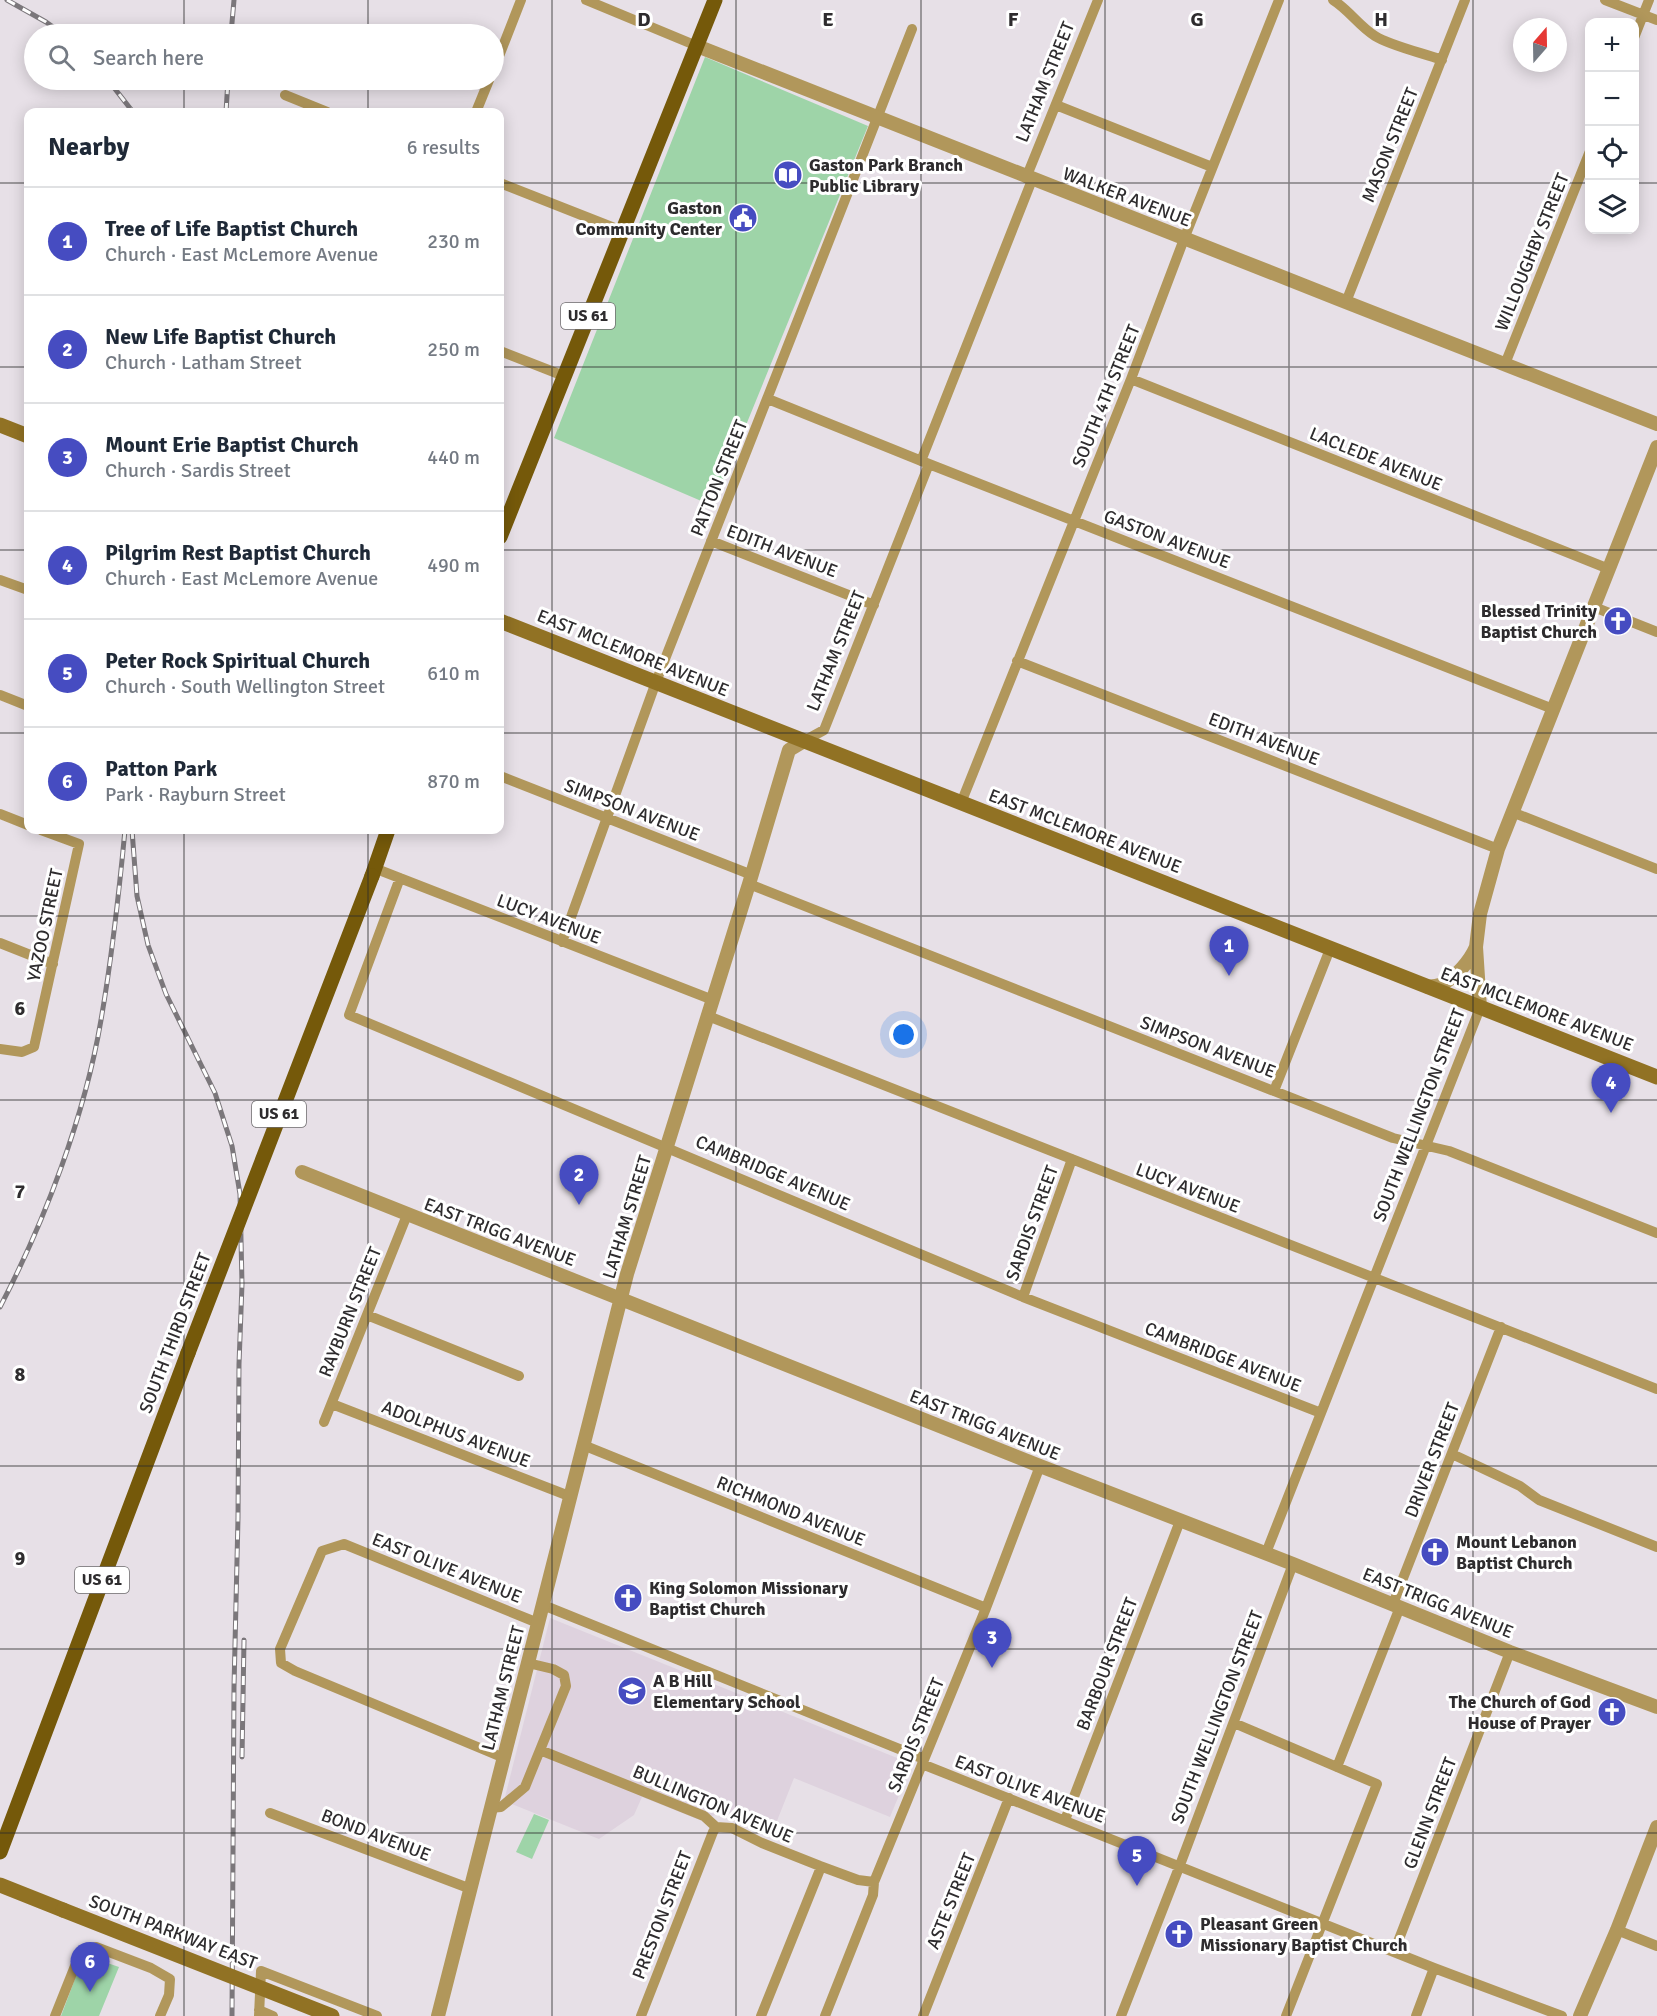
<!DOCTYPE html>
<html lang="en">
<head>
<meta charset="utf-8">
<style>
	body { margin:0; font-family:Signika,sans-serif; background:#f2f2f3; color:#1f2937 }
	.controls { position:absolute; right:18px; top:18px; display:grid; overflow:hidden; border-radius:12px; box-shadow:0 3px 15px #0003 }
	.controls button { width:54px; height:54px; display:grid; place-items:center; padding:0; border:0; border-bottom:2px solid #e0e1e3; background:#fff; color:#1f2937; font:30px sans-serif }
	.compass { position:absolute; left:1513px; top:18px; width:54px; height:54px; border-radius:50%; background:#fff; box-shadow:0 3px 15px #0003; rotate:20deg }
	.you { position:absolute; left:904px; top:1035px; width:21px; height:21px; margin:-15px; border:4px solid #fff; border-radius:50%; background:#1a73e8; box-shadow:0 0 0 9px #1a73e833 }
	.badge { display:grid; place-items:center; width:39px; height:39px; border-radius:50%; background:#464cc1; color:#fff; font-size:20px; font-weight:700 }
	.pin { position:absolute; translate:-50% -50px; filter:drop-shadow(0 2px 3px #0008) }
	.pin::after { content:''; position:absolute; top:32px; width:21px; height:18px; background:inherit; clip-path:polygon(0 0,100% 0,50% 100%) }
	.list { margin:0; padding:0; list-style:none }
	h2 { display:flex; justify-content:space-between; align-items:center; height:78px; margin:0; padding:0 24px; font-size:26px }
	h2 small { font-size:20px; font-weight:400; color:#747a83 }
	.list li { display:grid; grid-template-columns:39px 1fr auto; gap:18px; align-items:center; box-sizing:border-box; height:108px; padding:0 24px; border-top:2px solid #e0e1e3 }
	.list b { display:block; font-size:22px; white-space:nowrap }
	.list p { margin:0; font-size:20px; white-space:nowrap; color:#747a83 }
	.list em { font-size:20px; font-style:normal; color:#747a83 }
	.icon { flex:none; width:33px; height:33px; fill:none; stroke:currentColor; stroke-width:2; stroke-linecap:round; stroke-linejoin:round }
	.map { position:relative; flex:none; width:1657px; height:2016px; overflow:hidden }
	.search { position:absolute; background:#fff; box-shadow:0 3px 15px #0003; left:24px; top:24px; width:480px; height:66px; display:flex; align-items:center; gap:15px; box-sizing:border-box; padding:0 21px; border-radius:33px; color:#747a83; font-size:22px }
	.panel { position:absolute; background:#fff; box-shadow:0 3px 15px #0003; left:24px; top:108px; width:480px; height:726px; border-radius:12px }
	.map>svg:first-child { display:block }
	.built { fill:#ded2de }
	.green { fill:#9ed4a8 }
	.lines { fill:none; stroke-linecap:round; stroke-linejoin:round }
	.minor { stroke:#b1975b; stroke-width:10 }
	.tertiary { stroke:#b1975b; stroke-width:14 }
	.secondary { stroke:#917224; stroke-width:15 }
	.primary { stroke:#75590a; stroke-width:15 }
	.rail-casing { stroke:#7b777b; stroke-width:5 }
	.rail { stroke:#fff; stroke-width:3; stroke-dasharray:9; stroke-linecap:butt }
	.secondary-bridge { stroke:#917224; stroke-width:15 }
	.primary-bridge { stroke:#75590a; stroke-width:15 }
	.grid { fill:none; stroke:#2e2c2e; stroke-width:1.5; stroke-opacity:0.55 }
	.labels { text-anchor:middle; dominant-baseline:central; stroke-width:6; stroke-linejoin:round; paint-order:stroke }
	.shield { fill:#fff; stroke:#6d6b6d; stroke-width:1.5 }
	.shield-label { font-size:16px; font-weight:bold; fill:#2e2c2e }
	.street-label { font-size:18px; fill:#2e2c2e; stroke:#fff }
	.poi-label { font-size:18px; font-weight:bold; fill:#2e2c2e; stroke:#fff; text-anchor:start }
	.grid-label { font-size:20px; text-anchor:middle; font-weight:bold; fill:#2e2c2e; stroke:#fff; stroke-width:6; stroke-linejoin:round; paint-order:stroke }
</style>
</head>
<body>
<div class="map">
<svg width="1657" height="2016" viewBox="0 0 1657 2016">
	<rect width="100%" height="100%" fill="#e7e0e7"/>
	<path class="built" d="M 550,1618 L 912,1764 L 890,1817 L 794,1778 L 771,1836 L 752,1817 L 743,1813 L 722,1813 L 712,1816 L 707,1823 L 642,1797 L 634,1815 L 599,1839 L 504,1801 Z"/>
	<path class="green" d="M 705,57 L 868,126 L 713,506 L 554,438 Z
		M 534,1814 L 549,1820 L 532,1859 L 516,1852 Z
		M 84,1955 L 119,1967 L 99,2016 L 61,2016 Z"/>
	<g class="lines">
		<path class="minor" d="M 586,0 L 697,46
			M 1333,0 C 1349,10 1359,26 1375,36 C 1391,46 1423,53 1442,60
			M 1605,0 L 1657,20
			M 1634,38 L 1649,0
			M 494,69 L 521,0
			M 285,95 L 327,112
			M 1056,105 L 1212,167
			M 476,112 L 489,80
			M 1026,178 L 1098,0
			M 500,183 L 622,231
			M 1346,302 L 1465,0
			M 500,351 L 564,376
			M 1505,364 L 1590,151
			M 1131,379 L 1609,569
			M 768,399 L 929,464 L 1553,709
			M 921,461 L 1032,180
			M 711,541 L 874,605
			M 0,580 L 28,590
			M 1594,607 L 1657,632
			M 1017,661 L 1498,849
			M 0,695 L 28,706
			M 804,741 L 824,730 L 929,464
			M 500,776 L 752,875
			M 961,803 L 1131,379 L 1184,239 L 1279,0
			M 1512,812 L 1657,869
			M 0,814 L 28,825
			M 374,868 L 713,1000
			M 400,878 L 349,1015 L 1023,1297 L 1321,1413
			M 749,884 L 1393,1138 L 1449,1151 L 1657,1233
			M 562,942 L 656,682 L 912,29
			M 0,943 L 53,964
			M 708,1016 L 1657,1389
			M 0,1049 L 22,1052 L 34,1047 L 79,844 L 41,830
			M 1274,1091 L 1330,949
			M 1023,1297 L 1072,1159
			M 367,1315 L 519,1376
			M 332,1404 L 569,1496
			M 324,1422 L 407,1215
			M 583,1445 L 986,1608
			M 1452,1454 L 1520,1486 L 1539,1500 L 1657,1547
			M 1266,1553 L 1480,1008
			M 1393,1604 L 1501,1327
			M 543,1605 L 924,1759
			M 1234,1723 L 1377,1784 L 1286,2016
			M 540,1750 L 704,1816 L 716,1827 L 732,1828 L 762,1843 L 820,1866 L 858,1880 L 874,1882
			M 504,1758 L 295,1671 L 281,1663 L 280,1649 L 322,1551 L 344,1544 L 538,1623
			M 922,1764 L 1434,1968 L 1562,2016
			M 1337,1767 L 1400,1607
			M 490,1808 L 501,1807 L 525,1787 L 566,1686 L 564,1675 L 553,1669 L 528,1663
			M 270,1813 L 471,1889
			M 1065,1820 L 1180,1521
			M 1617,1930 L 1657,1946
			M 1394,1952 L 1510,1652
			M 259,2010 L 273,2016
			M 55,2016 L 81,1951 L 96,1947 L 151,1968 L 170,1979 L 169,1995 L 160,2016
			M 259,2016 L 261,1971 L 377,2016
			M 641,2016 L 713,1832 L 716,1827
			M 761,2016 L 821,1867
			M 825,2016 L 873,1895 L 874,1882 L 986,1608 L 1040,1466
			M 923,2016 L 1009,1798
			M 1121,2016 L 1180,1865 L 1293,1564
			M 1416,2016 L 1434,1968"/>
		<path class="tertiary" d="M 697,46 C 1016,174 1337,298 1657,424
			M 1428,987 C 1432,986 1438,986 1442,984 C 1456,977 1470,961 1476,947
			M 1480,1008 L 1476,947 L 1480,914 L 1498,849 L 1657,447
			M 302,1172 L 1040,1466 L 1293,1564 L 1510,1652 L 1657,1707
			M 438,2016 L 627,1274 L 749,884 L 789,750 L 804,741
			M 1580,2016 L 1617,1930 L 1657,1827"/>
		<path class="secondary" d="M 0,425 L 28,436
			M 500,621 L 1657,1077
			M 0,1885 L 63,1910"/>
		<path class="primary" d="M 500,537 L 715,0
			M 372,876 L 388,830
			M 0,1852 L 188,1353"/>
		<g class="rail-casing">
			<path id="rail" d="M 7,0 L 46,22 L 63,34
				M 231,34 L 234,0
				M 108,80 L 133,112
				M 226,112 L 228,80
				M 132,830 L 137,896 L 148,945 L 166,994 L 215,1093 L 232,1146 L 240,1194 L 242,1284 L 239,1364 L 238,1518 L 234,1687 L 232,2016
				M 0,1307 C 45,1221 85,1115 101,1020 C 112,957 119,893 125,830
				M 242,1757 L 244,1640"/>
		</g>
		<use href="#rail" class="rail"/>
		<path class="secondary-bridge" d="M 63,1910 L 332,2016"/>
		<path class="primary-bridge" d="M 188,1353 L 372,876"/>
	</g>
	<path class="grid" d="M 184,0 L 184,34M 368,0 L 368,34M 552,0 L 552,2016M 736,0 L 736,2016M 921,0 L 921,2016M 1105,0 L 1105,2016M 1289,0 L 1289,2016M 1473,0 L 1473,2016M 184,80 L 184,112M 368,80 L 368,112M 0,183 L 28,183M 500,183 L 1590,183M 1634,183 L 1657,183M 0,367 L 28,367M 500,367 L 1657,367M 0,550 L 28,550M 500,550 L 1657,550M 0,733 L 28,733M 500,733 L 1657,733M 184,830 L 184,2016M 368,830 L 368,2016M 0,916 L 1657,916M 0,1100 L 1657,1100M 0,1283 L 1657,1283M 0,1466 L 1657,1466M 0,1649 L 1657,1649M 0,1833 L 1657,1833"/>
	<defs>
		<g id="library-disc" transform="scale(1.5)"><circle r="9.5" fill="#464cc1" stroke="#fff"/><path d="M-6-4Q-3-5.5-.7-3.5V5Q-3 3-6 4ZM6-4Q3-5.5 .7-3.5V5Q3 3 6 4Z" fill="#fff"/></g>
		<g id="civic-disc" transform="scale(1.5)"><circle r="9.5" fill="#464cc1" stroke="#fff"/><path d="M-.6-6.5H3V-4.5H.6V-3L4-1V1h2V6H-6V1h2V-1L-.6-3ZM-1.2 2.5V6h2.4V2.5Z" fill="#fff"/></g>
		<g id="church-disc" transform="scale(1.5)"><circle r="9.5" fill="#464cc1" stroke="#fff"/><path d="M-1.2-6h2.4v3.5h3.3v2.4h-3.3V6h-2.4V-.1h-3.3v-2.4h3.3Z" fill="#fff"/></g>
		<g id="school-disc" transform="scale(1.5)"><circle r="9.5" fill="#464cc1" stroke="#fff"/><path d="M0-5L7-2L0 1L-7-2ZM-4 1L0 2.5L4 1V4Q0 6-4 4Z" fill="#fff"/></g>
	</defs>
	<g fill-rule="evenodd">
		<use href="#library-disc" x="788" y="175"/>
		<use href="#civic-disc" x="743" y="218"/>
		<use href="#church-disc" x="1618" y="621"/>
		<use href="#church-disc" x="1435" y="1552"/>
		<use href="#church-disc" x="628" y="1598"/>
		<use href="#school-disc" x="632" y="1691"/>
		<use href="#church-disc" x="1612" y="1712"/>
		<use href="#church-disc" x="1179" y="1934"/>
	</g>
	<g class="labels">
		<g class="shield">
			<rect x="561" y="303" width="54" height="26" rx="4.5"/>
			<rect x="252" y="1101" width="54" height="26" rx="4.5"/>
			<rect x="75" y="1567" width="54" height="26" rx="4.5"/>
		</g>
		<g class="shield-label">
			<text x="588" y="316">US 61</text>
			<text x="279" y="1114">US 61</text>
			<text x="102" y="1580">US 61</text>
		</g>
		<g class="street-label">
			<text transform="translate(1045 82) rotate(-68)">LATHAM STREET</text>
			<text transform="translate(1390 145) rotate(-68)">MASON STREET</text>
			<text transform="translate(1127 197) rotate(21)">WALKER AVENUE</text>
			<text transform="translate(1532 252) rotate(-68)">WILLOUGHBY STREET</text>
			<text transform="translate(1106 396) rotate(-68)">SOUTH 4TH STREET</text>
			<text transform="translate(1376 459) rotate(22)">LACLEDE AVENUE</text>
			<text transform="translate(719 478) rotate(-68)">PATTON STREET</text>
			<text transform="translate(1167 539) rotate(21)">GASTON AVENUE</text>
			<text transform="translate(782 551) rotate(21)">EDITH AVENUE</text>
			<text transform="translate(836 651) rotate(-68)">LATHAM STREET</text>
			<text transform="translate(633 653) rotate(22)">EAST MCLEMORE AVENUE</text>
			<text transform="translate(1264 739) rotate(21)">EDITH AVENUE</text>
			<text transform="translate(632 810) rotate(21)">SIMPSON AVENUE</text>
			<text transform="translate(1085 831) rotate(21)">EAST MCLEMORE AVENUE</text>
			<text transform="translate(549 919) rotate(21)">LUCY AVENUE</text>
			<text transform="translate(45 925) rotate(-78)">YAZOO STREET</text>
			<text transform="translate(1537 1009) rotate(21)">EAST MCLEMORE AVENUE</text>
			<text transform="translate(1208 1047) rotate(21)">SIMPSON AVENUE</text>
			<text transform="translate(1419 1115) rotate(-69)">SOUTH WELLINGTON STREET</text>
			<text transform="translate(773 1173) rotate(23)">CAMBRIDGE AVENUE</text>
			<text transform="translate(1188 1188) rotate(21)">LUCY AVENUE</text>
			<text transform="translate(627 1217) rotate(-73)">LATHAM STREET</text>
			<text transform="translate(1032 1223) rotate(-70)">SARDIS STREET</text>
			<text transform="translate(500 1232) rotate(21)">EAST TRIGG AVENUE</text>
			<text transform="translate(350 1312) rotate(-68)">RAYBURN STREET</text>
			<text transform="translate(175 1333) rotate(-69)">SOUTH THIRD STREET</text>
			<text transform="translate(1223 1357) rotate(21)">CAMBRIDGE AVENUE</text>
			<text transform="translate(985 1425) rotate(22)">EAST TRIGG AVENUE</text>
			<text transform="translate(456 1434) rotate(21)">ADOLPHUS AVENUE</text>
			<text transform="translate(1432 1460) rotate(-69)">DRIVER STREET</text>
			<text transform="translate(791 1511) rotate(22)">RICHMOND AVENUE</text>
			<text transform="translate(447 1568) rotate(22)">EAST OLIVE AVENUE</text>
			<text transform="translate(1438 1603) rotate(22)">EAST TRIGG AVENUE</text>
			<text transform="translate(1107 1664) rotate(-69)">BARBOUR STREET</text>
			<text transform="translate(503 1688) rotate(-76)">LATHAM STREET</text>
			<text transform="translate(1217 1717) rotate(-69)">SOUTH WELLINGTON STREET</text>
			<text transform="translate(916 1735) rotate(-68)">SARDIS STREET</text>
			<text transform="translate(1030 1789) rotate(21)">EAST OLIVE AVENUE</text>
			<text transform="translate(713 1804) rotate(23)">BULLINGTON AVENUE</text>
			<text transform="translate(1430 1813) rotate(-69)">GLENN STREET</text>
			<text transform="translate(376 1835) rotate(21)">BOND AVENUE</text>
			<text transform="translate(951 1901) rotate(-68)">ASTE STREET</text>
			<text transform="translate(662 1915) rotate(-69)">PRESTON STREET</text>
			<text transform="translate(173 1932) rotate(21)">SOUTH PARKWAY EAST</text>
		</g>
		<g class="poi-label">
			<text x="809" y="165">Gaston Park Branch<tspan x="809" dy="21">Public Library</tspan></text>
			<text x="722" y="208" text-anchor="end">Gaston<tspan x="722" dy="21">Community Center</tspan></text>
			<text x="1597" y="611" text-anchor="end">Blessed Trinity<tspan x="1597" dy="21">Baptist Church</tspan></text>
			<text x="1456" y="1542">Mount Lebanon<tspan x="1456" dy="21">Baptist Church</tspan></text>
			<text x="649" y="1588">King Solomon Missionary<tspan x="649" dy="21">Baptist Church</tspan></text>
			<text x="653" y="1681">A B Hill<tspan x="653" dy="21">Elementary School</tspan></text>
			<text x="1591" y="1702" text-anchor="end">The Church of God<tspan x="1591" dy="21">House of Prayer</tspan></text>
			<text x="1200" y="1924">Pleasant Green<tspan x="1200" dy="21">Missionary Baptist Church</tspan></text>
		</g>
	</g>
	<g class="grid-label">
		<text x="644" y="26">D</text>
		<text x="828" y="26">E</text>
		<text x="1013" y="26">F</text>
		<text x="1197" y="26">G</text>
		<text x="1381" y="26">H</text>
		<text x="20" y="1015">6</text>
		<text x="20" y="1198">7</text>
		<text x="20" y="1381">8</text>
		<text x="20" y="1565">9</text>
	</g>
</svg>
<div class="controls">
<button>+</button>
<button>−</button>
<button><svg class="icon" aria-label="locate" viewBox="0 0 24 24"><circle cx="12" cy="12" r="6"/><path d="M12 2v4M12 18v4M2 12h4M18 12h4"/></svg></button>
<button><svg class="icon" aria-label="layers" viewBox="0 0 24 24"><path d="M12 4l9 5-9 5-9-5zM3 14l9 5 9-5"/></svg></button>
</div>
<svg class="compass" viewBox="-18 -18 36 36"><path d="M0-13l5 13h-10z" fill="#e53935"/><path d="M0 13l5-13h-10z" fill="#747a83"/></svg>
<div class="you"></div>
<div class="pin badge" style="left:1229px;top:976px">1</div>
<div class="pin badge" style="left:579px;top:1205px">2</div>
<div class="pin badge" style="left:992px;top:1668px">3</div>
<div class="pin badge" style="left:1611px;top:1113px">4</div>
<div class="pin badge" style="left:1137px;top:1886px">5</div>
<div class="pin badge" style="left:90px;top:1992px">6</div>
<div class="search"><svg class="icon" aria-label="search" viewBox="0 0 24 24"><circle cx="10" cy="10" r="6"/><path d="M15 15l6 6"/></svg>Search here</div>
<section class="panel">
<h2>Nearby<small>6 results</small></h2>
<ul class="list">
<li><span class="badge">1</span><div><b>Tree of Life Baptist Church</b><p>Church · East McLemore Avenue</p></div><em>230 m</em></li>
<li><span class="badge">2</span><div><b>New Life Baptist Church</b><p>Church · Latham Street</p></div><em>250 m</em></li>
<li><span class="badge">3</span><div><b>Mount Erie Baptist Church</b><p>Church · Sardis Street</p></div><em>440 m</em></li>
<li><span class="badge">4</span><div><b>Pilgrim Rest Baptist Church</b><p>Church · East McLemore Avenue</p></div><em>490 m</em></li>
<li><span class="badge">5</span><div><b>Peter Rock Spiritual Church</b><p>Church · South Wellington Street</p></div><em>610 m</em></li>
<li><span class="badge">6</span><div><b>Patton Park</b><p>Park · Rayburn Street</p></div><em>870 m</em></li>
</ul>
</section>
</div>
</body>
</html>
